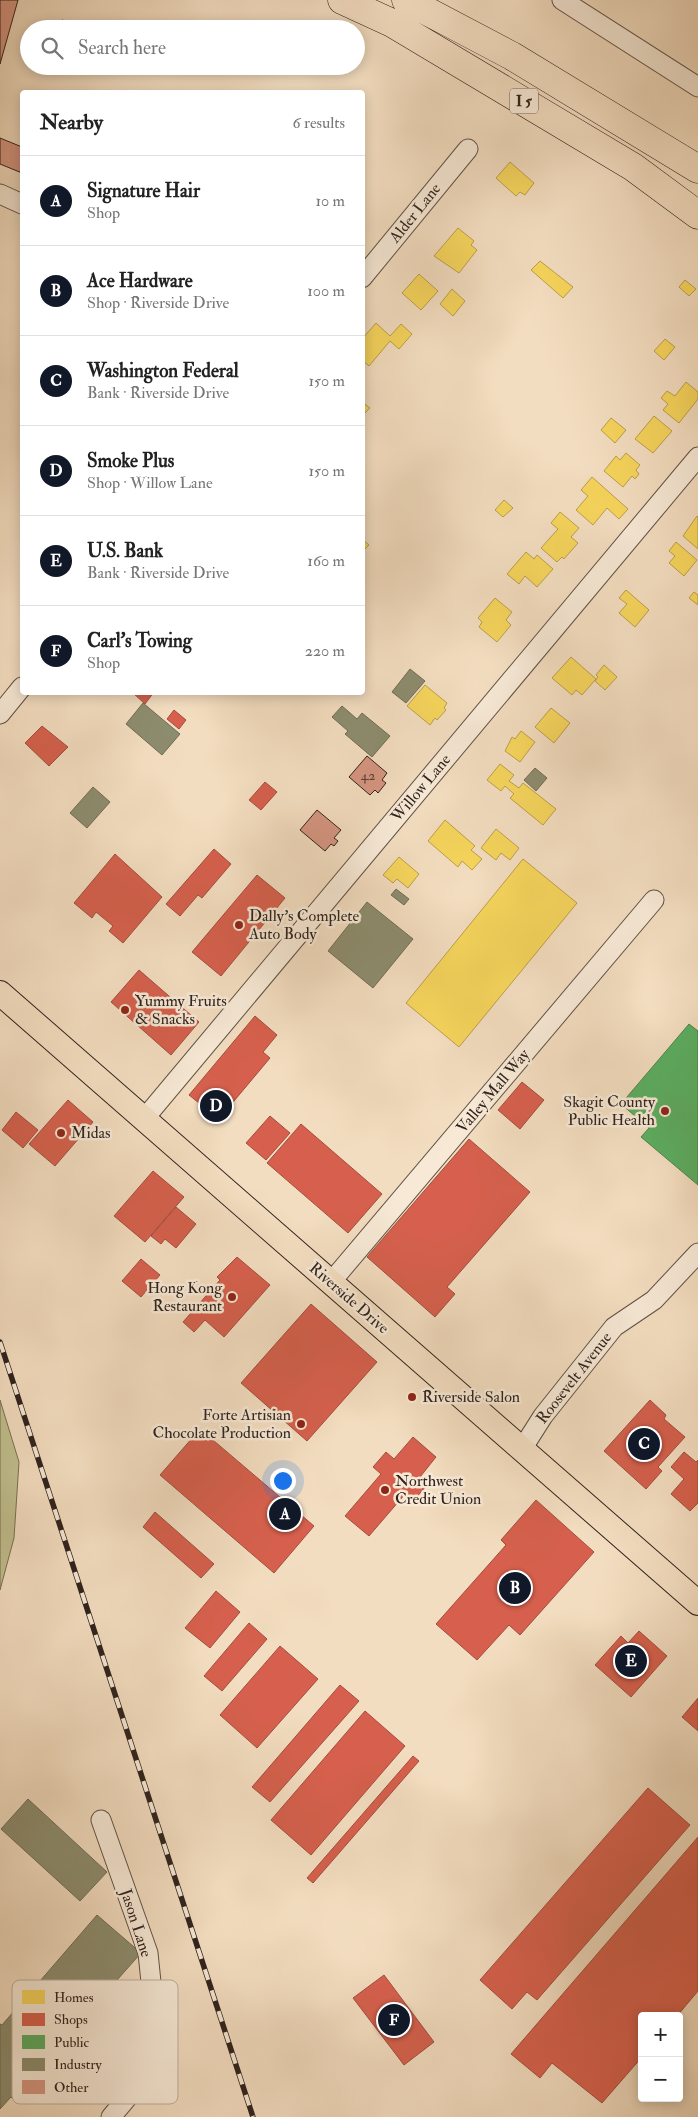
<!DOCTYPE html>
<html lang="en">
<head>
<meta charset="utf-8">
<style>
	body { margin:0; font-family:"IM FELL Double Pica",serif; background:#f6f6f6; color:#222 }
	.controls { position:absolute; right:15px; bottom:15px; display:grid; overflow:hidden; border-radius:5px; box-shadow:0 2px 12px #0003 }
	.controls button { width:45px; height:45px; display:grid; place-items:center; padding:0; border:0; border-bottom:1px solid #e0e0e0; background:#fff; color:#222; font:25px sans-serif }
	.you { position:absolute; left:282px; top:1480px; width:18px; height:18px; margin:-12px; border:4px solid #fff; border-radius:50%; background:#1a73e8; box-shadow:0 0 0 8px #1a73e833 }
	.badge { display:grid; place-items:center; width:32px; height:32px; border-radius:50%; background:#111827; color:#fff; font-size:16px; font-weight:700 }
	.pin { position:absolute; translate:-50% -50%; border:2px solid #fff; box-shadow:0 1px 5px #0006 }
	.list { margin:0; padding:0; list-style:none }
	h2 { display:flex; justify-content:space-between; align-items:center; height:65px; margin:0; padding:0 20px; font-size:21px }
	h2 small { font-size:16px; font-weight:400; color:#767676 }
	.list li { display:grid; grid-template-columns:32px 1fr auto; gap:15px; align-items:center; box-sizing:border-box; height:90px; padding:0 20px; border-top:1px solid #e0e0e0 }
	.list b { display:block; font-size:19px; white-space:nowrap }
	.list p { margin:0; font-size:16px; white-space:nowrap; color:#767676 }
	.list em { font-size:16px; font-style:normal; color:#767676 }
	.icon { flex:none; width:28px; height:28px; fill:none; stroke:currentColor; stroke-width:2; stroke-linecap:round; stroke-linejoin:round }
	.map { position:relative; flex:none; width:698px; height:2117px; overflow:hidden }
	.search { position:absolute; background:#fff; box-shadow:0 2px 12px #0003; left:20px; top:20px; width:345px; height:55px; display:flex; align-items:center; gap:12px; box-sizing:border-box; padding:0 18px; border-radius:28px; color:#767676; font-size:19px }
	.panel { position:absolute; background:#fff; box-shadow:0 2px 12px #0003; left:20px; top:90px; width:345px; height:605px; border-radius:5px }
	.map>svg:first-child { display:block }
	.green { fill:#c1bf8e; stroke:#787056 }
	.homes { fill:#f6d55c; stroke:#ba9f49 }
	.shops { fill:#d6604d; stroke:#a44d3f }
	.public { fill:#5aae61; stroke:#4d844d }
	.industry { fill:#8c8c6e; stroke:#706c56 }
	.building { fill:#d69581; stroke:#2f221d }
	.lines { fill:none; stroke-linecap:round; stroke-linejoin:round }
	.minor-casing { stroke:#605146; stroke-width:21 }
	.major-casing { stroke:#2f221d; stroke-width:26 }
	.highway-casing { stroke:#2f221d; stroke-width:29 }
	.minor { stroke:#f7e9d6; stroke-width:19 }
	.major { stroke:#f3ddc0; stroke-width:24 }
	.highway { stroke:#f3ddc0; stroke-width:28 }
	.rail-casing { stroke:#2f221d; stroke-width:5.5 }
	.rail { stroke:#f7e9d6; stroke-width:4; stroke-dasharray:11; stroke-linecap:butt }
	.poi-dot { fill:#8f2418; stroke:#f7e9d6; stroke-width:2 }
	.labels { text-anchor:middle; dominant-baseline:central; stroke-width:5; stroke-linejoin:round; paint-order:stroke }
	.number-label { font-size:14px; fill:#593f36 }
	.shield { fill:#f7e9d6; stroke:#6b5e54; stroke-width:1 }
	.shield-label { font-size:15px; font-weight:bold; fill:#2f221d }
	.street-label { font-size:16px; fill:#2f221d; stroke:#f7e9d6 }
	.poi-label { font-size:16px; fill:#2f221d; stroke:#f7e9d6; text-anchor:start }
	.key { fill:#f7e9d6; stroke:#bbad9e; stroke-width:1 }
	.key-label { font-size:14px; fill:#2f221d }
</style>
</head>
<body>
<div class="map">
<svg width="698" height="2117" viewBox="0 0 698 2117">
	<rect width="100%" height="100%" fill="#f3ddc0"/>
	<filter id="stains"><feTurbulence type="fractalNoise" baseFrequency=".004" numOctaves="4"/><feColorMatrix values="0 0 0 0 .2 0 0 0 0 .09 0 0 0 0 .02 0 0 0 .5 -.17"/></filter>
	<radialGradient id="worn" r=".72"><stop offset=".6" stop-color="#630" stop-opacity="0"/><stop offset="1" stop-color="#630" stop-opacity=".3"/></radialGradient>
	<path class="green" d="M 0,1400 L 19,1462 L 14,1538 L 0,1590 Z"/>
	<path class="homes" d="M 510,162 L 534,183 L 525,195 L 520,192 L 516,196 L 496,178 Z
		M 458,228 L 474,241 L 471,245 L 477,250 L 459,273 L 434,256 Z
		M 540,261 L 573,287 L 563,298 L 531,270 Z
		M 419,274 L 438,291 L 421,310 L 402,293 Z
		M 685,280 L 696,289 L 689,296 L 679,287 Z
		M 452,289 L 465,301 L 453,316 L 440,304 Z
		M 376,323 L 390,336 L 401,324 L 412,334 L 399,349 L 390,341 L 369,366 L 362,360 L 362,339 Z
		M 665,339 L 675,347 L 664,360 L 654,351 Z
		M 686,382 L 698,392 L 698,399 L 679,423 L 663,410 L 668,404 L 661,398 L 667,391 L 675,396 Z
		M 362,402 L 370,408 L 362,416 Z
		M 654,416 L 672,431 L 653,453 L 635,439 Z
		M 611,418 L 626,430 L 615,443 L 601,430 Z
		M 626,453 L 640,465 L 636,470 L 639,474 L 635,479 L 632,476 L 623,487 L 604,471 L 616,456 L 620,460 Z
		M 592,477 L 628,509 L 619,519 L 607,508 L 593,525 L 576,510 L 588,496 L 581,490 Z
		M 504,500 L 513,508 L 503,517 L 495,510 Z
		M 560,512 L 579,528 L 571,537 L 578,543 L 564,559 L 562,557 L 557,562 L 541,548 L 558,529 L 551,523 Z
		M 697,516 L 698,517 L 698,549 L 683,536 Z
		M 362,539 L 369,545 L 362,552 Z
		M 676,542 L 697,560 L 684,576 L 669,563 L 675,556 L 669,551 Z
		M 526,552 L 534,559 L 537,555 L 553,569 L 537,587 L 525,576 L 519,584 L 507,574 Z
		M 626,590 L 649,610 L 635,627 L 619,613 L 627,604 L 619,598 Z
		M 694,592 L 698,595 L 698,605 L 689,598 Z
		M 495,598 L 512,612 L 506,620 L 511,625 L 497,642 L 479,627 L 482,622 L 478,618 Z
		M 571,657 L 596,679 L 582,695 L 576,690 L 572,695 L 552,678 Z
		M 604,665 L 617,677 L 605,690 L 595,681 L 598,677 L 596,675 Z
		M 425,685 L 447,703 L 444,708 L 446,710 L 437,720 L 435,718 L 430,725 L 407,706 Z
		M 551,708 L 570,723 L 554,743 L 535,727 Z
		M 521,731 L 535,742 L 520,762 L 505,751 L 512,737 L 515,739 Z
		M 500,764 L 514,775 L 509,781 L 519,788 L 523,783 L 556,809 L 543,825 L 510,798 L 514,794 L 505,786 L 501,791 L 487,780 Z
		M 445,820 L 475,846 L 471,850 L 482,859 L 472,870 L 462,861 L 458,867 L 428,841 Z
		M 496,829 L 519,848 L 510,860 L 501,853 L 496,860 L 481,848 Z
		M 399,857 L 419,874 L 408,888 L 397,879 L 393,883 L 383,875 Z
		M 523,859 L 577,903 L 459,1047 L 406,1003 Z"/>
	<path class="shops" d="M 132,692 L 154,692 L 145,704 Z
		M 174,710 L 186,720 L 179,729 L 167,719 Z
		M 42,726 L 68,747 L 49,766 L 25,743 Z
		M 265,782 L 277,792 L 261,810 L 249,800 Z
		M 214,849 L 231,864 L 202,898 L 198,895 L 180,916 L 166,904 Z
		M 115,854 L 162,897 L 123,943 L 109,931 L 113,926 L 96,912 L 92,918 L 74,903 Z
		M 257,875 L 285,898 L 221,976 L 192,952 Z
		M 139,970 L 199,1022 L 171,1055 L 111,1002 Z
		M 255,1016 L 277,1035 L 263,1052 L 270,1058 L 219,1119 L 189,1095 Z
		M 522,1082 L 544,1100 L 520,1129 L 498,1110 Z
		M 68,1100 L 93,1122 L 55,1166 L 29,1144 Z
		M 16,1112 L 38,1130 L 23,1148 L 2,1130 Z
		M 270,1116 L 290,1133 L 266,1160 L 246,1143 Z
		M 301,1124 L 382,1194 L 348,1233 L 267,1163 Z
		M 469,1139 L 530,1192 L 447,1287 L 455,1294 L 435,1317 L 367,1257 Z
		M 153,1171 L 184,1197 L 145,1242 L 114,1216 Z
		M 176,1207 L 196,1224 L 176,1248 L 165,1239 L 161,1244 L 151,1236 Z
		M 237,1257 L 270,1285 L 224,1337 L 205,1320 L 194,1332 L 183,1322 L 220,1280 L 217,1277 Z
		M 141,1259 L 160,1275 L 141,1297 L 122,1281 Z
		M 311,1304 L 377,1362 L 307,1441 L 241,1383 Z
		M 650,1400 L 666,1415 L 664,1419 L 685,1437 L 658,1467 L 662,1471 L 646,1489 L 604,1451 Z
		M 200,1429 L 314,1526 L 274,1573 L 160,1475 Z
		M 413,1437 L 436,1457 L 420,1477 L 428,1484 L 414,1500 L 406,1493 L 369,1536 L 345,1516 L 381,1474 L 373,1467 L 386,1452 L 394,1459 Z
		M 684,1452 L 696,1462 L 698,1460 L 698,1503 L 690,1511 L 671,1494 L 684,1479 L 671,1467 Z
		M 536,1500 L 594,1552 L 520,1635 L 509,1625 L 477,1660 L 436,1624 L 506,1545 L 501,1540 Z
		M 155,1512 L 214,1564 L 201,1578 L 143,1527 Z
		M 216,1591 L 240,1612 L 210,1648 L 185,1628 Z
		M 249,1623 L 267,1639 L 222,1691 L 204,1676 Z
		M 639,1631 L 667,1656 L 631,1697 L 595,1665 L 621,1636 L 628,1643 Z
		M 280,1646 L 318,1679 L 257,1748 L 220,1715 Z
		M 340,1685 L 359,1701 L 270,1802 L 252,1787 Z
		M 698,1698 L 698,1731 L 682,1717 Z
		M 365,1711 L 405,1746 L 311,1855 L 271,1820 Z
		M 413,1756 L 419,1761 L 313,1883 L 307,1878 Z
		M 648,1788 L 690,1825 L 537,2000 L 527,1992 L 512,2009 L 480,1980 Z
		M 698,1837 L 698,1991 L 677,2016 L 642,2016 L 642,2057 L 602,2103 L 552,2063 L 540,2078 L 511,2054 Z
		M 384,1975 L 434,2042 L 404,2065 L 353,1998 Z"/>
	<path class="public" d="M 689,1024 L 698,1031 L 698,1185 L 641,1137 L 649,1128 L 621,1104 Z"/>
	<path class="industry" d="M 410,669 L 425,681 L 406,703 L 392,692 Z
		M 143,703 L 180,734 L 162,755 L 126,724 Z
		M 342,706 L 357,719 L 362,713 L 390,736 L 372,757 L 345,734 L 348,731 L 332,717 Z
		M 535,768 L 547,778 L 536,791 L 524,780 Z
		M 93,787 L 110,802 L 87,828 L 70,813 Z
		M 396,889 L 409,899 L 404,905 L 391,895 Z
		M 367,902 L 413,939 L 373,988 L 328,951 Z
		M 28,1799 L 107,1872 L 80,1901 L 1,1829 Z
		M 97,1915 L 141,1953 L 110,1988 L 106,1985 L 76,2020 L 82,2026 L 74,2035 L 84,2045 L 87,2041 L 111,2062 L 76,2103 L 52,2083 L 39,2098 L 27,2087 L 15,2101 L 11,2097 L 0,2109 L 0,2024 L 2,2025 Z"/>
	<path class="building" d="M 0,0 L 18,0 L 0,64 Z
		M 62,20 L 90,29 L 60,29 Z
		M 0,138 L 22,147 L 22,173 L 0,164 Z
		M 367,756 L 387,773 L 382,780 L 386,783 L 378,793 L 375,790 L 370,795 L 349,777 Z
		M 317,810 L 341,830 L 334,838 L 338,841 L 334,846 L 331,844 L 325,851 L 300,830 Z"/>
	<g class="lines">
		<g class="minor-casing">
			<path id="minor" d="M 562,0 L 698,87
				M 0,194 L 22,204
				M 362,278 L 468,149
				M 0,714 L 22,687
				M 144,1119 L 698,457
				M 331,1282 L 654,900
				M 522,1449 L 543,1416 L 614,1327 L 654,1300 L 698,1253
				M 101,1820 L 148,1953 L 159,2060 L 111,2117"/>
		</g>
		<g class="major-casing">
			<path id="major" d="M 0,993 L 698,1603"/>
		</g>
		<g class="highway-casing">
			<path id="highway" d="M 342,0 L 392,23 L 633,167 L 698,215
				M 406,0 L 512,56 L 698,169"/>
		</g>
		<use href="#minor" class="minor"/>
		<use href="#major" class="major"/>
		<use href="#highway" class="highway"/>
		<g class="rail-casing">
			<path id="rail" d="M 0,1342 L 253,2117"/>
		</g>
		<use href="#rail" class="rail"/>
	</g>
	<g class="poi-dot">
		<circle cx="239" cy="925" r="5"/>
		<circle cx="125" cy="1010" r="5"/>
		<circle cx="665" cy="1111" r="5"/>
		<circle cx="61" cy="1133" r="5"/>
		<circle cx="232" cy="1297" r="5"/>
		<circle cx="412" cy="1397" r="5"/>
		<circle cx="301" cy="1424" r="5"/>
		<circle cx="385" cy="1490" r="5"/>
	</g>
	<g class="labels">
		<g class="number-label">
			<text x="368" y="775">42</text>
		</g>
		<rect class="shield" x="510" y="88.5" width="28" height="25" rx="4"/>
		<g class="shield-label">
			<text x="524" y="101">I 5</text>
		</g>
		<g class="street-label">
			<text transform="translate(415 213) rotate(-51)">Alder Lane</text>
			<text transform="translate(421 788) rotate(-50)">Willow Lane</text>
			<text transform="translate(493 1091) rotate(-50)">Valley Mall Way</text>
			<text transform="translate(349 1298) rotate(41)">Riverside Drive</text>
			<text transform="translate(574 1378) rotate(-52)">Roosevelt Avenue</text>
			<text transform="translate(136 1923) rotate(72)">Jason Lane</text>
		</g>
		<g class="poi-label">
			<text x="249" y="916">Dally's Complete<tspan x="249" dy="18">Auto Body</tspan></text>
			<text x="135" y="1001">Yummy Fruits<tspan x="135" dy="18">&amp; Snacks</tspan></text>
			<text x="655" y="1102" text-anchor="end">Skagit County<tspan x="655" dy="18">Public Health</tspan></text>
			<text x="71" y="1133">Midas</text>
			<text x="222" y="1288" text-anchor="end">Hong Kong<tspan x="222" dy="18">Restaurant</tspan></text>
			<text x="422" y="1397">Riverside Salon</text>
			<text x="291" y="1415" text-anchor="end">Forte Artisian<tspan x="291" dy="18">Chocolate Production</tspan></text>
			<text x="395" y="1481">Northwest<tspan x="395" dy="18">Credit Union</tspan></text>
		</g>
	</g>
	<rect x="12" y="1980" width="166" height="124" rx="8" class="key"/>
	<rect x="22" y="1990" width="23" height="14" fill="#f6d55c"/>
	<rect x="22" y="2013" width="23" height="13" fill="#d6604d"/>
	<rect x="22" y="2035" width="23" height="14" fill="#5aae61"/>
	<rect x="22" y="2058" width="23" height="13" fill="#8c8c6e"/>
	<rect x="22" y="2080" width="23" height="14" fill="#d69581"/>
	<g class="key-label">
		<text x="54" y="2002">Homes</text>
		<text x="54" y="2024">Shops</text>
		<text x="54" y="2047">Public</text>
		<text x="54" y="2069">Industry</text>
		<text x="54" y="2092">Other</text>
	</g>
	<rect width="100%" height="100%" filter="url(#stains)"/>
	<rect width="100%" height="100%" fill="url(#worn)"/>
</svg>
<div class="controls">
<button>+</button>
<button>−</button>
</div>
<div class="you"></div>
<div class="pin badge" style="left:285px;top:1514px">A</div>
<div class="pin badge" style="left:515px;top:1588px">B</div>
<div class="pin badge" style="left:644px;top:1444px">C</div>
<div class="pin badge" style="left:216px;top:1106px">D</div>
<div class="pin badge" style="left:631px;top:1661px">E</div>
<div class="pin badge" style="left:394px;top:2020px">F</div>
<div class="search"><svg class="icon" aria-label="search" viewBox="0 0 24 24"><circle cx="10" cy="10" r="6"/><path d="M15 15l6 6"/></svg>Search here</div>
<section class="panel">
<h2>Nearby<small>6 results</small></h2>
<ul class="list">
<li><span class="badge">A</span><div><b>Signature Hair</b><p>Shop</p></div><em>10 m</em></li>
<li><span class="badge">B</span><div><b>Ace Hardware</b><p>Shop · Riverside Drive</p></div><em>100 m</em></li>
<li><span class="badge">C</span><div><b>Washington Federal</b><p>Bank · Riverside Drive</p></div><em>150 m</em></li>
<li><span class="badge">D</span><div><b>Smoke Plus</b><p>Shop · Willow Lane</p></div><em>150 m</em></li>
<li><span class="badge">E</span><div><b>U.S. Bank</b><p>Bank · Riverside Drive</p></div><em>160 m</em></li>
<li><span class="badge">F</span><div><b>Carl's Towing</b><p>Shop</p></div><em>220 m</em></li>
</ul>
</section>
</div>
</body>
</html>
